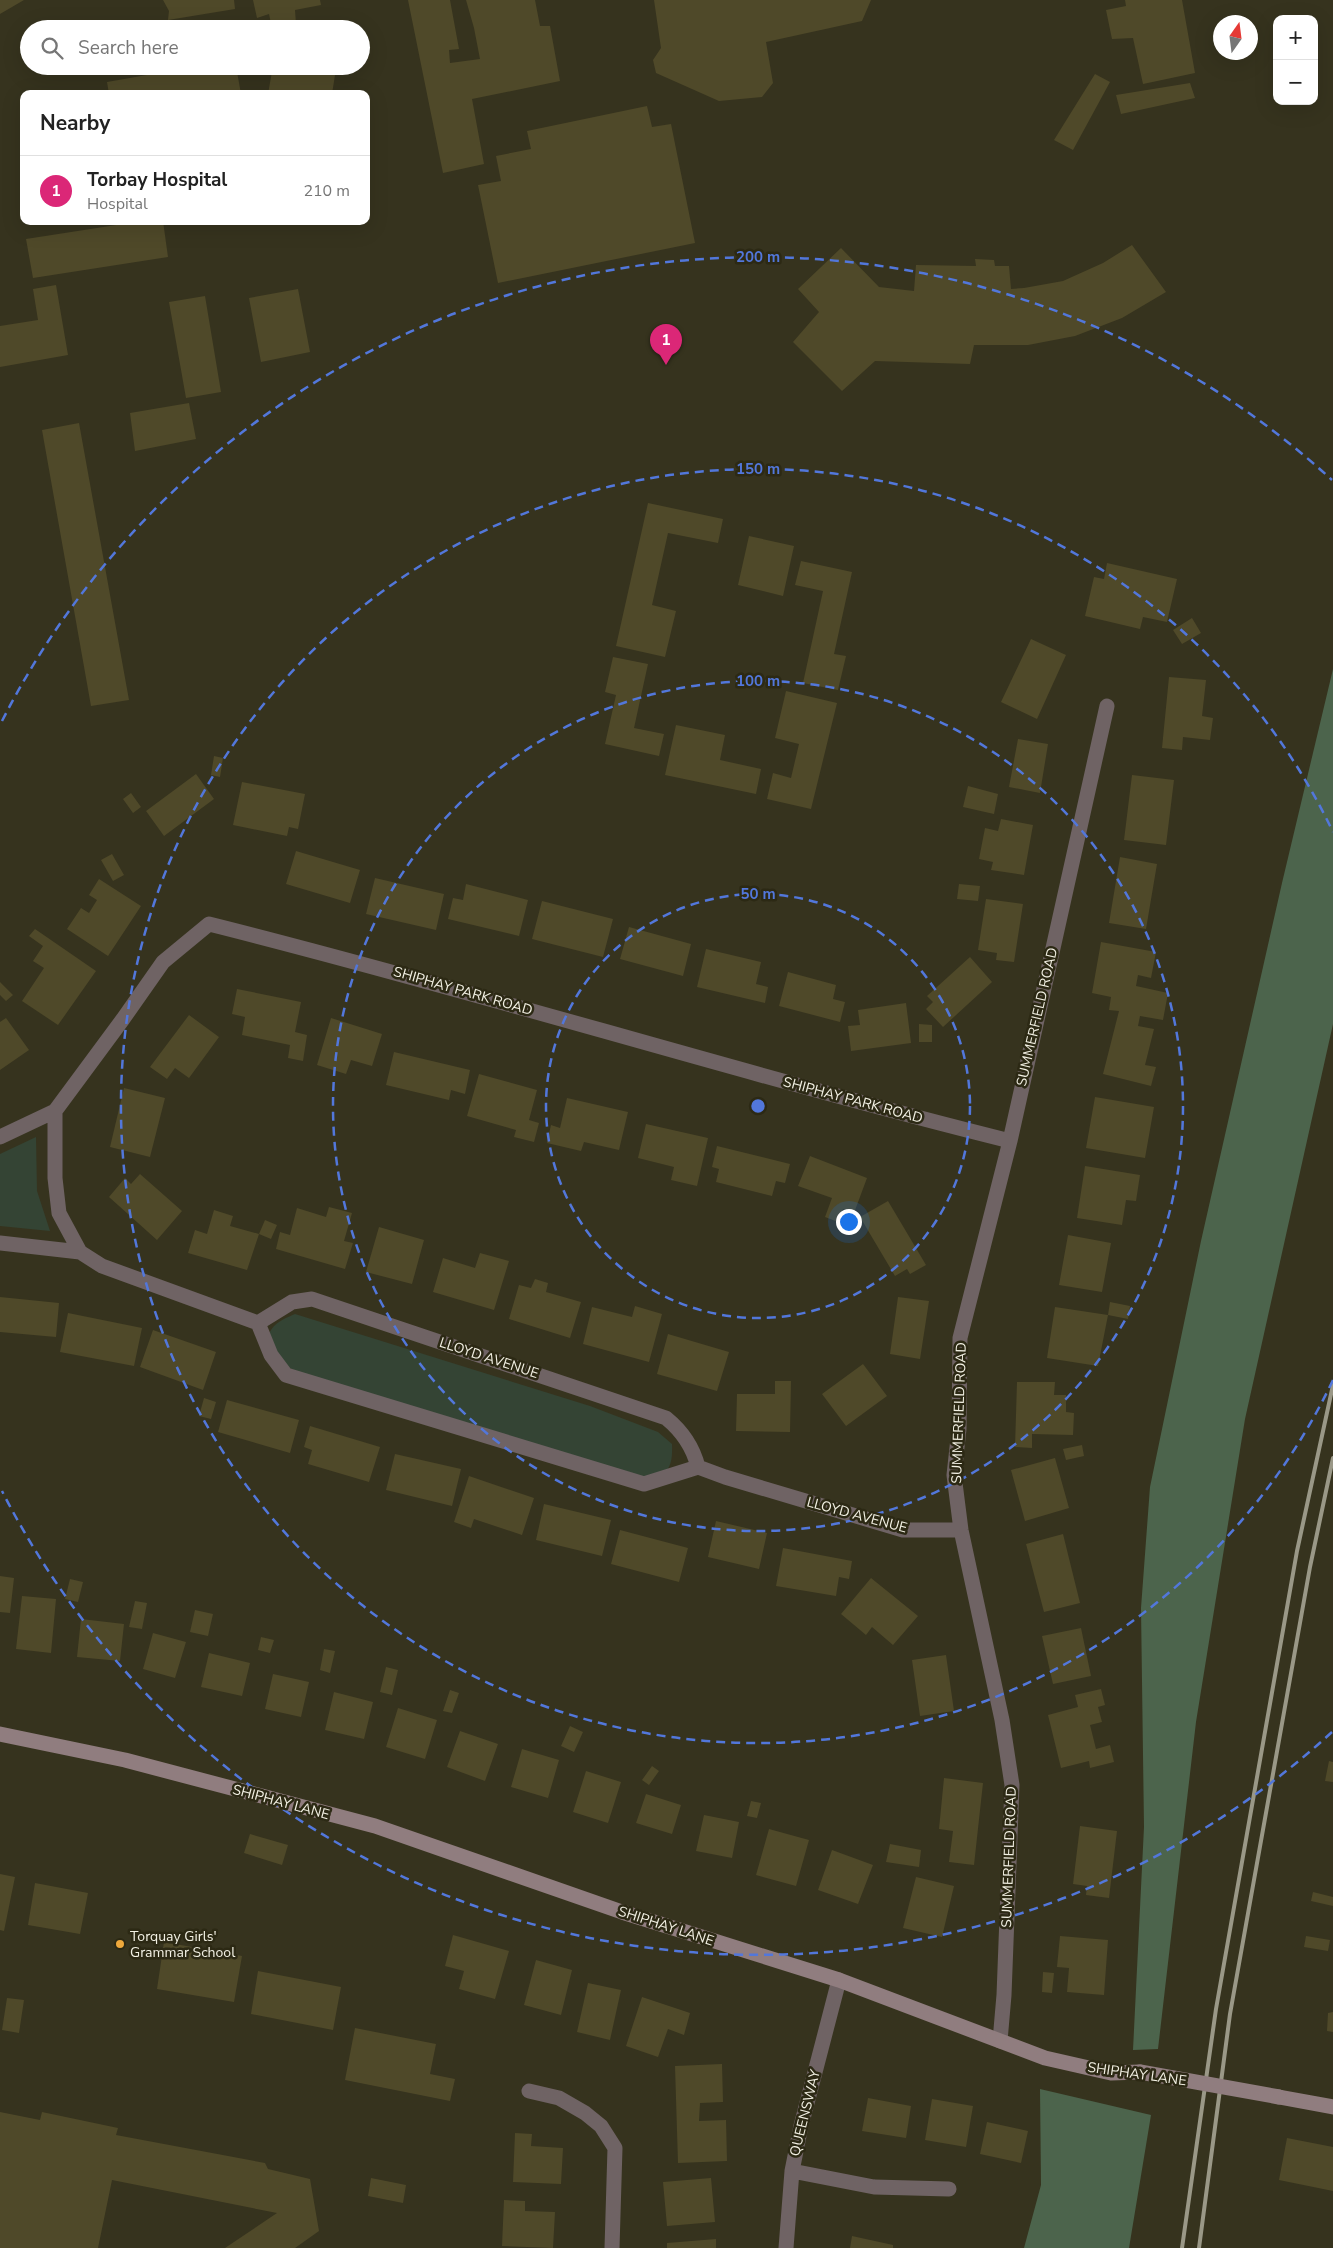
<!DOCTYPE html>
<html lang="en">
<head>
<meta charset="utf-8">
<style>
	body { margin:0; font-family:"Nunito Sans",sans-serif; background:#f2f2f2; color:#222 }
	.controls { position:absolute; right:15px; top:15px; display:grid; overflow:hidden; border-radius:10px; box-shadow:0 5px 20px #0002 }
	.controls button { width:45px; height:45px; display:grid; place-items:center; padding:0; border:0; border-bottom:1px solid #e0e0e0; background:#fff; color:#222; font:25px sans-serif }
	.compass { position:absolute; left:1213px; top:15px; width:45px; height:45px; border-radius:50%; background:#fff; box-shadow:0 5px 20px #0002; rotate:14deg }
	.you { position:absolute; left:848px; top:1221px; width:18px; height:18px; margin:-12px; border:4px solid #fff; border-radius:50%; background:#1a73e8; box-shadow:0 0 0 8px #1a73e833 }
	.badge { display:grid; place-items:center; width:32px; height:32px; border-radius:50%; background:#db2777; color:#fff; font-size:16px; font-weight:700 }
	.pin { position:absolute; translate:-50% -41px; filter:drop-shadow(0 1px 2px #0008) }
	.pin::after { content:''; position:absolute; top:26px; width:18px; height:15px; background:inherit; clip-path:polygon(0 0,100% 0,50% 100%) }
	.list { margin:0; padding:0; list-style:none }
	h2 { display:flex; justify-content:space-between; align-items:center; height:65px; margin:0; padding:0 20px; font-size:21px }
	h2 small { font-size:16px; font-weight:400; color:#767676 }
	.list li { display:grid; grid-template-columns:32px 1fr auto; gap:15px; align-items:center; box-sizing:border-box; height:70px; padding:0 20px; border-top:1px solid #e0e0e0 }
	.list b { display:block; font-size:19px; white-space:nowrap }
	.list p { margin:0; font-size:16px; white-space:nowrap; color:#767676 }
	.list em { font-size:16px; font-style:normal; color:#767676 }
	.icon { flex:none; width:28px; height:28px; fill:none; stroke:currentColor; stroke-width:2; stroke-linecap:round; stroke-linejoin:round }
	.map { position:relative; flex:none; width:1333px; height:2248px; overflow:hidden }
	.search { position:absolute; background:#fff; box-shadow:0 5px 20px #0002; left:20px; top:20px; width:350px; height:55px; display:flex; align-items:center; gap:12px; box-sizing:border-box; padding:0 18px; border-radius:28px; color:#767676; font-size:19px }
	.panel { position:absolute; background:#fff; box-shadow:0 5px 20px #0002; left:20px; top:90px; width:350px; height:135px; border-radius:10px }
	.map>svg:first-child { display:block }
	.green { fill:#344434 }
	.forest { fill:#4c644c }
	.building { fill:#4f4929 }
	.lines { fill:none; stroke-linecap:round; stroke-linejoin:round }
	.street { stroke:#6f6364; stroke-width:15 }
	.secondary { stroke:#907d7f; stroke-width:15 }
	.rail { stroke:#9a9887; stroke-width:4 }
	.secondary-bridge { stroke:#907d7f; stroke-width:15 }
	.ring { fill:none; stroke:#5277db; stroke-width:2.5; stroke-dasharray:9 6 }
	.poi-dot { fill:#eea83c; stroke:#2c2914; stroke-width:2 }
	.labels { text-anchor:middle; dominant-baseline:central; stroke-width:5; stroke-linejoin:round; paint-order:stroke }
	.street-label { font-size:14px; fill:#f3f1e4; stroke:#2c2914 }
	.poi-label { font-size:14px; fill:#f3f1e4; stroke:#2c2914; text-anchor:start }
	.centre { fill:#5277db; stroke:#2c2914; stroke-width:2.5 }
	.ring-label { font-size:15px; text-anchor:middle; font-weight:bold; fill:#5277db; stroke:#2c2914; stroke-width:5; stroke-linejoin:round; paint-order:stroke }
</style>
</head>
<body>
<div class="map">
<svg width="1333" height="2248" viewBox="0 0 1333 2248">
	<rect width="100%" height="100%" fill="#36331e"/>
	<path class="green" d="M 36,1137 L 37,1191 L 50,1231 L 0,1226 L 0,1154 Z
		M 295,1314 L 590,1406 L 658,1432 L 672,1444 C 673,1468 668,1473 647,1485 L 295,1371 L 281,1363 L 267,1340 C 271,1324 281,1320 295,1314 Z"/>
	<path class="forest" d="M 1333,669 L 1333,1024 L 1245,1419 L 1196,1722 L 1158,2049 L 1133,2050 L 1144,1827 L 1141,1608 L 1150,1487 L 1201,1241 L 1282,883 Z
		M 1040,2089 L 1151,2115 L 1129,2248 L 1024,2248 L 1041,2185 Z"/>
	<path class="building" d="M 0,0 L 24,0 L 0,14 Z
		M 163,0 L 234,0 L 235,9 L 168,20 L 169,11 Z
		M 253,0 L 320,0 L 321,5 L 295,10 L 296,24 L 272,28 L 269,14 L 257,18 Z
		M 408,0 L 450,0 L 459,49 L 449,50 L 450,63 L 480,59 L 474,28 L 466,0 L 535,0 L 540,26 L 550,26 L 560,81 L 472,99 L 484,164 L 443,173 Z
		M 654,0 L 871,0 L 862,21 L 766,42 L 773,83 L 762,97 L 719,101 L 656,73 L 653,60 L 661,48 Z
		M 1125,0 L 1182,0 L 1195,73 L 1143,84 L 1133,38 L 1112,39 L 1106,10 L 1126,6 Z
		M 198,66 L 236,66 L 241,94 L 109,94 L 107,82 Z
		M 273,66 L 335,75 L 332,94 L 268,94 Z
		M 1095,74 L 1110,82 L 1073,150 L 1054,140 Z
		M 1190,83 L 1195,98 L 1121,114 L 1116,95 Z
		M 647,106 L 652,127 L 671,124 L 695,243 L 498,283 L 478,185 L 501,181 L 496,156 L 531,149 L 527,131 Z
		M 142,221 L 163,221 L 168,257 L 33,278 L 26,239 Z
		M 1132,245 L 1166,292 L 1122,318 L 1075,336 L 1028,345 L 974,345 L 970,364 L 875,361 L 842,391 L 793,342 L 819,312 L 798,289 L 841,248 L 879,287 L 914,291 L 916,265 L 976,266 L 975,259 L 994,260 L 995,266 L 1009,266 L 1011,289 L 1024,288 L 1063,281 L 1103,263 Z
		M 56,285 L 68,355 L 0,367 L 0,326 L 38,320 L 33,289 Z
		M 298,289 L 310,352 L 261,362 L 249,298 Z
		M 205,296 L 221,392 L 186,398 L 169,302 Z
		M 189,403 L 196,439 L 135,451 L 130,413 Z
		M 79,423 L 129,700 L 91,706 L 42,430 Z
		M 648,503 L 723,519 L 718,543 L 668,533 L 652,605 L 676,611 L 665,657 L 616,646 Z
		M 749,536 L 794,546 L 783,596 L 738,585 Z
		M 801,561 L 852,572 L 834,654 L 846,656 L 838,690 L 803,683 L 823,591 L 795,585 Z
		M 1107,563 L 1177,579 L 1167,622 L 1143,617 L 1140,629 L 1085,616 L 1094,577 L 1104,579 Z
		M 1192,618 L 1201,633 L 1182,644 L 1173,630 Z
		M 1031,639 L 1066,655 L 1037,719 L 1001,702 Z
		M 613,657 L 648,664 L 634,728 L 664,734 L 659,756 L 605,744 L 616,695 L 605,692 Z
		M 1169,677 L 1206,680 L 1202,716 L 1213,718 L 1210,740 L 1183,737 L 1182,750 L 1162,748 Z
		M 786,691 L 837,703 L 811,809 L 767,799 L 773,773 L 791,778 L 799,744 L 775,738 Z
		M 676,725 L 725,735 L 720,760 L 761,769 L 756,794 L 665,775 Z
		M 1018,739 L 1048,744 L 1040,793 L 1009,787 Z
		M 214,756 L 223,758 L 220,777 L 211,775 Z
		M 196,774 L 214,799 L 164,836 L 146,811 Z
		M 1132,775 L 1174,780 L 1166,845 L 1124,840 Z
		M 242,782 L 305,794 L 298,829 L 289,827 L 287,836 L 233,825 Z
		M 968,786 L 998,794 L 994,814 L 963,807 Z
		M 131,793 L 141,807 L 133,813 L 123,799 Z
		M 1001,819 L 1033,825 L 1024,875 L 991,870 L 993,862 L 979,859 L 985,828 L 998,831 Z
		M 296,851 L 360,870 L 350,903 L 286,884 Z
		M 112,854 L 124,875 L 113,881 L 101,860 Z
		M 1120,857 L 1157,864 L 1146,929 L 1109,923 Z
		M 375,878 L 444,894 L 436,930 L 366,914 Z
		M 99,879 L 141,906 L 108,956 L 67,929 L 81,908 L 89,913 L 97,900 L 89,895 Z
		M 466,884 L 528,900 L 519,936 L 448,919 L 453,898 L 463,900 Z
		M 959,884 L 980,886 L 978,901 L 957,899 Z
		M 986,899 L 1023,904 L 1014,962 L 996,960 L 997,953 L 978,950 Z
		M 542,901 L 613,919 L 603,957 L 532,939 Z
		M 629,927 L 691,944 L 683,976 L 620,959 Z
		M 35,929 L 96,971 L 58,1025 L 22,1001 L 44,968 L 33,961 L 43,946 L 29,936 Z
		M 1101,942 L 1156,952 L 1151,978 L 1138,975 L 1136,986 L 1168,993 L 1163,1020 L 1140,1016 L 1138,1026 L 1154,1029 L 1145,1065 L 1156,1067 L 1151,1086 L 1103,1074 L 1119,1011 L 1109,1010 L 1111,997 L 1092,993 Z
		M 706,949 L 761,962 L 756,984 L 768,987 L 765,1003 L 697,987 Z
		M 970,957 L 992,982 L 943,1027 L 926,1009 L 933,1002 L 927,996 Z
		M 788,972 L 836,985 L 833,999 L 845,1002 L 840,1022 L 779,1006 Z
		M 0,982 L 13,995 L 6,1001 L 0,995 Z
		M 237,989 L 301,1002 L 295,1032 L 307,1035 L 303,1061 L 288,1058 L 290,1045 L 242,1035 L 245,1017 L 232,1014 Z
		M 906,1003 L 911,1043 L 851,1051 L 848,1026 L 860,1025 L 858,1010 Z
		M 189,1015 L 219,1037 L 189,1078 L 175,1068 L 167,1079 L 150,1067 Z
		M 6,1018 L 29,1050 L 0,1070 L 0,1022 Z
		M 331,1018 L 382,1034 L 372,1066 L 351,1060 L 346,1074 L 317,1065 Z
		M 919,1024 L 932,1025 L 932,1042 L 919,1042 Z
		M 394,1052 L 470,1070 L 465,1094 L 451,1090 L 449,1100 L 386,1085 Z
		M 479,1074 L 537,1090 L 529,1120 L 539,1123 L 534,1142 L 514,1137 L 516,1130 L 467,1116 Z
		M 124,1088 L 165,1098 L 150,1157 L 110,1147 Z
		M 1095,1097 L 1154,1107 L 1145,1158 L 1086,1148 Z
		M 567,1098 L 628,1112 L 619,1150 L 584,1142 L 581,1151 L 547,1143 L 551,1125 L 560,1128 Z
		M 646,1124 L 708,1138 L 697,1186 L 671,1180 L 674,1167 L 638,1158 Z
		M 717,1146 L 790,1164 L 785,1183 L 776,1181 L 772,1196 L 716,1182 L 719,1169 L 712,1167 Z
		M 810,1156 L 867,1178 L 854,1213 L 843,1209 L 838,1222 L 825,1217 L 832,1198 L 798,1186 Z
		M 1085,1166 L 1140,1175 L 1136,1201 L 1126,1200 L 1122,1225 L 1077,1218 Z
		M 140,1174 L 182,1211 L 157,1240 L 109,1197 L 125,1178 L 131,1184 Z
		M 888,1201 L 926,1265 L 910,1274 L 907,1269 L 895,1276 L 860,1217 Z
		M 329,1207 L 352,1213 L 344,1241 L 353,1243 L 345,1269 L 276,1249 L 280,1232 L 290,1235 L 297,1208 L 326,1217 Z
		M 214,1210 L 233,1216 L 230,1226 L 259,1234 L 265,1220 L 277,1225 L 271,1239 L 259,1234 L 247,1270 L 188,1253 L 195,1230 L 207,1234 Z
		M 379,1227 L 424,1240 L 412,1284 L 366,1272 Z
		M 1068,1235 L 1111,1243 L 1102,1292 L 1059,1285 Z
		M 480,1253 L 509,1261 L 494,1310 L 433,1292 L 443,1258 L 475,1268 Z
		M 535,1279 L 548,1283 L 546,1292 L 581,1302 L 570,1338 L 509,1319 L 519,1285 L 531,1288 Z
		M 0,1297 L 59,1303 L 56,1337 L 0,1332 Z
		M 898,1297 L 929,1301 L 920,1359 L 890,1354 Z
		M 1110,1302 L 1130,1306 L 1128,1319 L 1108,1315 Z
		M 635,1306 L 662,1314 L 649,1362 L 583,1344 L 592,1307 L 632,1317 Z
		M 1055,1307 L 1108,1315 L 1098,1366 L 1047,1358 Z
		M 68,1313 L 142,1328 L 134,1366 L 60,1352 Z
		M 153,1330 L 216,1352 L 203,1390 L 140,1367 Z
		M 668,1334 L 729,1352 L 717,1391 L 657,1374 Z
		M 863,1364 L 887,1396 L 846,1426 L 822,1394 Z
		M 775,1381 L 791,1381 L 790,1432 L 736,1431 L 737,1394 L 775,1394 Z
		M 1017,1382 L 1055,1382 L 1054,1395 L 1066,1395 L 1066,1412 L 1074,1413 L 1073,1435 L 1032,1434 L 1032,1448 L 1015,1447 Z
		M 204,1398 L 216,1402 L 211,1419 L 199,1416 Z
		M 227,1400 L 299,1420 L 290,1453 L 218,1432 Z
		M 310,1426 L 380,1447 L 369,1482 L 308,1464 L 312,1450 L 304,1447 Z
		M 1082,1445 L 1084,1456 L 1066,1460 L 1063,1449 Z
		M 395,1454 L 461,1469 L 452,1506 L 386,1490 Z
		M 1055,1458 L 1069,1508 L 1025,1521 L 1011,1470 Z
		M 469,1476 L 534,1498 L 522,1535 L 474,1519 L 471,1528 L 454,1522 Z
		M 544,1504 L 611,1520 L 602,1556 L 536,1540 Z
		M 716,1521 L 767,1533 L 759,1569 L 708,1557 Z
		M 620,1530 L 688,1548 L 679,1582 L 611,1564 Z
		M 1063,1534 L 1080,1603 L 1044,1612 L 1026,1544 Z
		M 783,1548 L 852,1561 L 849,1579 L 839,1577 L 836,1596 L 776,1586 Z
		M 0,1576 L 14,1578 L 10,1613 L 0,1612 Z
		M 871,1578 L 918,1616 L 893,1645 L 872,1627 L 866,1635 L 841,1614 Z
		M 70,1579 L 83,1582 L 78,1602 L 65,1599 Z
		M 22,1596 L 56,1599 L 51,1653 L 16,1649 Z
		M 135,1601 L 147,1603 L 142,1629 L 129,1627 Z
		M 195,1610 L 213,1614 L 208,1636 L 190,1632 Z
		M 81,1619 L 124,1624 L 120,1661 L 77,1657 Z
		M 1081,1628 L 1091,1676 L 1053,1684 L 1042,1636 Z
		M 153,1633 L 186,1642 L 175,1678 L 143,1669 Z
		M 261,1637 L 274,1640 L 270,1653 L 258,1650 Z
		M 324,1649 L 335,1651 L 330,1673 L 320,1670 Z
		M 209,1653 L 250,1663 L 242,1696 L 201,1687 Z
		M 946,1655 L 954,1711 L 920,1716 L 912,1660 Z
		M 386,1667 L 398,1670 L 392,1695 L 380,1692 Z
		M 273,1674 L 309,1682 L 301,1717 L 265,1709 Z
		M 1101,1689 L 1105,1705 L 1098,1707 L 1102,1722 L 1090,1725 L 1096,1749 L 1110,1745 L 1114,1762 L 1090,1768 L 1089,1761 L 1061,1768 L 1048,1715 L 1078,1707 L 1075,1695 Z
		M 450,1690 L 459,1693 L 452,1713 L 443,1711 Z
		M 334,1692 L 373,1702 L 364,1739 L 325,1730 Z
		M 398,1708 L 437,1720 L 425,1759 L 386,1747 Z
		M 570,1726 L 583,1732 L 574,1752 L 561,1746 Z
		M 460,1731 L 498,1744 L 485,1781 L 447,1767 Z
		M 522,1749 L 559,1760 L 548,1798 L 511,1787 Z
		M 1329,1761 L 1333,1762 L 1333,1782 L 1325,1781 Z
		M 652,1766 L 659,1771 L 649,1785 L 642,1780 Z
		M 586,1771 L 621,1782 L 608,1823 L 573,1812 Z
		M 944,1778 L 983,1783 L 974,1865 L 949,1862 L 953,1831 L 939,1829 Z
		M 646,1794 L 681,1805 L 672,1834 L 636,1823 Z
		M 751,1801 L 761,1803 L 757,1818 L 747,1816 Z
		M 704,1815 L 739,1822 L 732,1858 L 696,1851 Z
		M 1080,1826 L 1117,1831 L 1109,1898 L 1086,1895 L 1087,1886 L 1073,1884 Z
		M 769,1829 L 809,1840 L 796,1886 L 756,1875 Z
		M 250,1834 L 288,1845 L 282,1865 L 244,1853 Z
		M 890,1844 L 921,1850 L 919,1867 L 886,1862 Z
		M 832,1850 L 873,1865 L 858,1904 L 818,1890 Z
		M 0,1874 L 15,1877 L 4,1931 L 0,1930 Z
		M 916,1877 L 954,1886 L 942,1937 L 903,1928 Z
		M 35,1883 L 88,1893 L 80,1934 L 28,1925 Z
		M 1313,1892 L 1333,1897 L 1333,1906 L 1311,1901 Z
		M 453,1935 L 509,1951 L 495,1999 L 459,1989 L 464,1971 L 445,1966 Z
		M 1060,1936 L 1108,1940 L 1104,1995 L 1067,1992 L 1069,1968 L 1057,1967 Z
		M 1306,1936 L 1330,1940 L 1328,1951 L 1304,1947 Z
		M 164,1942 L 242,1956 L 234,2002 L 157,1989 Z
		M 536,1960 L 572,1970 L 561,2015 L 524,2005 Z
		M 258,1971 L 341,1987 L 333,2030 L 251,2014 Z
		M 1043,1972 L 1054,1973 L 1052,1993 L 1042,1992 Z
		M 588,1983 L 621,1990 L 610,2040 L 577,2032 Z
		M 642,1997 L 690,2013 L 684,2035 L 668,2029 L 658,2057 L 626,2046 Z
		M 7,1998 L 24,2000 L 19,2033 L 2,2030 Z
		M 1333,2012 L 1333,2032 L 1327,2031 L 1328,2013 Z
		M 355,2028 L 436,2044 L 430,2074 L 455,2079 L 450,2101 L 345,2080 Z
		M 722,2064 L 723,2102 L 700,2103 L 699,2121 L 726,2120 L 727,2161 L 678,2163 L 675,2066 Z
		M 868,2098 L 911,2106 L 906,2138 L 862,2131 Z
		M 932,2099 L 973,2106 L 966,2147 L 925,2140 Z
		M 0,2112 L 40,2120 L 42,2112 L 118,2128 L 116,2135 L 265,2163 L 268,2169 L 310,2179 L 319,2231 L 295,2248 L 225,2248 L 277,2213 L 112,2180 L 98,2248 L 0,2248 Z
		M 987,2122 L 1028,2131 L 1021,2163 L 980,2154 Z
		M 515,2133 L 532,2134 L 531,2146 L 563,2148 L 561,2184 L 513,2182 Z
		M 1287,2138 L 1333,2147 L 1333,2191 L 1279,2180 Z
		M 371,2178 L 406,2185 L 403,2203 L 368,2196 Z
		M 711,2178 L 715,2222 L 667,2226 L 663,2182 Z
		M 504,2200 L 525,2201 L 525,2211 L 555,2212 L 553,2248 L 502,2246 Z
		M 852,2236 L 893,2245 L 893,2248 L 850,2248 Z
		M 716,2239 L 716,2248 L 667,2248 L 667,2243 Z"/>
	<g class="lines">
		<path class="street" d="M 55,1111 L 55,1178 L 59,1213 L 80,1252 L 102,1266 L 258,1323 L 292,1302 L 312,1299 L 666,1418 C 682,1431 693,1447 698,1467 L 725,1477 L 903,1530 L 961,1530
			M 0,1137 L 55,1111 L 123,1019 L 163,962 L 209,924 C 477,991 741,1074 1010,1141
			M 0,1243 L 80,1252
			M 258,1323 L 271,1355 L 286,1375 L 644,1484 L 698,1467
			M 1000,2041 L 1004,1995 L 1012,1785 L 1002,1720 L 961,1530 L 954,1475 L 959,1429 L 960,1338 L 1010,1141 L 1107,706
			M 529,2091 L 559,2098 L 585,2113 L 601,2126 L 615,2148 L 612,2248
			M 792,2171 L 874,2187 L 949,2189
			M 786,2248 L 792,2171 L 801,2126 L 839,1980"/>
		<path class="secondary" d="M 0,1734 L 125,1760 L 375,1826 L 622,1912 L 839,1980 L 1045,2058 L 1111,2073 L 1140,2072
			M 1279,2097 L 1333,2107"/>
		<path class="rail" d="M 1182,2248 L 1216,2009 L 1297,1551 L 1333,1385
			M 1199,2248 L 1230,2014 L 1310,1567 L 1333,1458"/>
		<path class="secondary-bridge" d="M 1140,2072 L 1279,2097"/>
	</g>
	<g class="ring">
		<circle cx="758" cy="1106" r="212"/>
		<circle cx="758" cy="1106" r="425"/>
		<path d="M1333 1380A637 637 0 1 1 1333 832"/>
		<path d="M1332 1732A849 849 0 0 1 2 1491M2 721A849 849 0 0 1 1332 480"/>
	</g>
	<circle class="poi-dot" cx="120" cy="1944" r="5"/>
	<g class="labels">
		<g class="street-label">
			<text transform="translate(463 991) rotate(16)">SHIPHAY PARK ROAD</text>
			<text transform="translate(1037 1017) rotate(-77)">SUMMERFIELD ROAD</text>
			<text transform="translate(853 1100) rotate(15)">SHIPHAY PARK ROAD</text>
			<text transform="translate(489 1358) rotate(18)">LLOYD AVENUE</text>
			<text transform="translate(959 1413) rotate(-88)">SUMMERFIELD ROAD</text>
			<text transform="translate(857 1515) rotate(15)">LLOYD AVENUE</text>
			<text transform="translate(281 1802) rotate(15)">SHIPHAY LANE</text>
			<text transform="translate(1009 1857) rotate(-88)">SUMMERFIELD ROAD</text>
			<text transform="translate(666 1926) rotate(18)">SHIPHAY LANE</text>
			<text transform="translate(1137 2074) rotate(8)">SHIPHAY LANE</text>
			<text transform="translate(805 2113) rotate(-76)">QUEENSWAY</text>
		</g>
		<g class="poi-label">
			<text x="130" y="1936">Torquay Girls'<tspan x="130" dy="16">Grammar School</tspan></text>
		</g>
	</g>
	<circle cx="758" cy="1106" r="8" class="centre"/>
	<g class="ring-label">
		<text x="758" y="262">200 m</text>
		<text x="758" y="474">150 m</text>
		<text x="758" y="686">100 m</text>
		<text x="758" y="899">50 m</text>
	</g>
</svg>
<div class="controls">
<button>+</button>
<button>−</button>
</div>
<svg class="compass" viewBox="-18 -18 36 36"><path d="M0-13l5 13h-10z" fill="#e53935"/><path d="M0 13l5-13h-10z" fill="#767676"/></svg>
<div class="you"></div>
<div class="pin badge" style="left:666px;top:365px">1</div>
<div class="search"><svg class="icon" aria-label="search" viewBox="0 0 24 24"><circle cx="10" cy="10" r="6"/><path d="M15 15l6 6"/></svg>Search here</div>
<section class="panel">
<h2>Nearby<small></small></h2>
<ul class="list">
<li><span class="badge">1</span><div><b>Torbay Hospital</b><p>Hospital</p></div><em>210 m</em></li>
</ul>
</section>
</div>
</body>
</html>
